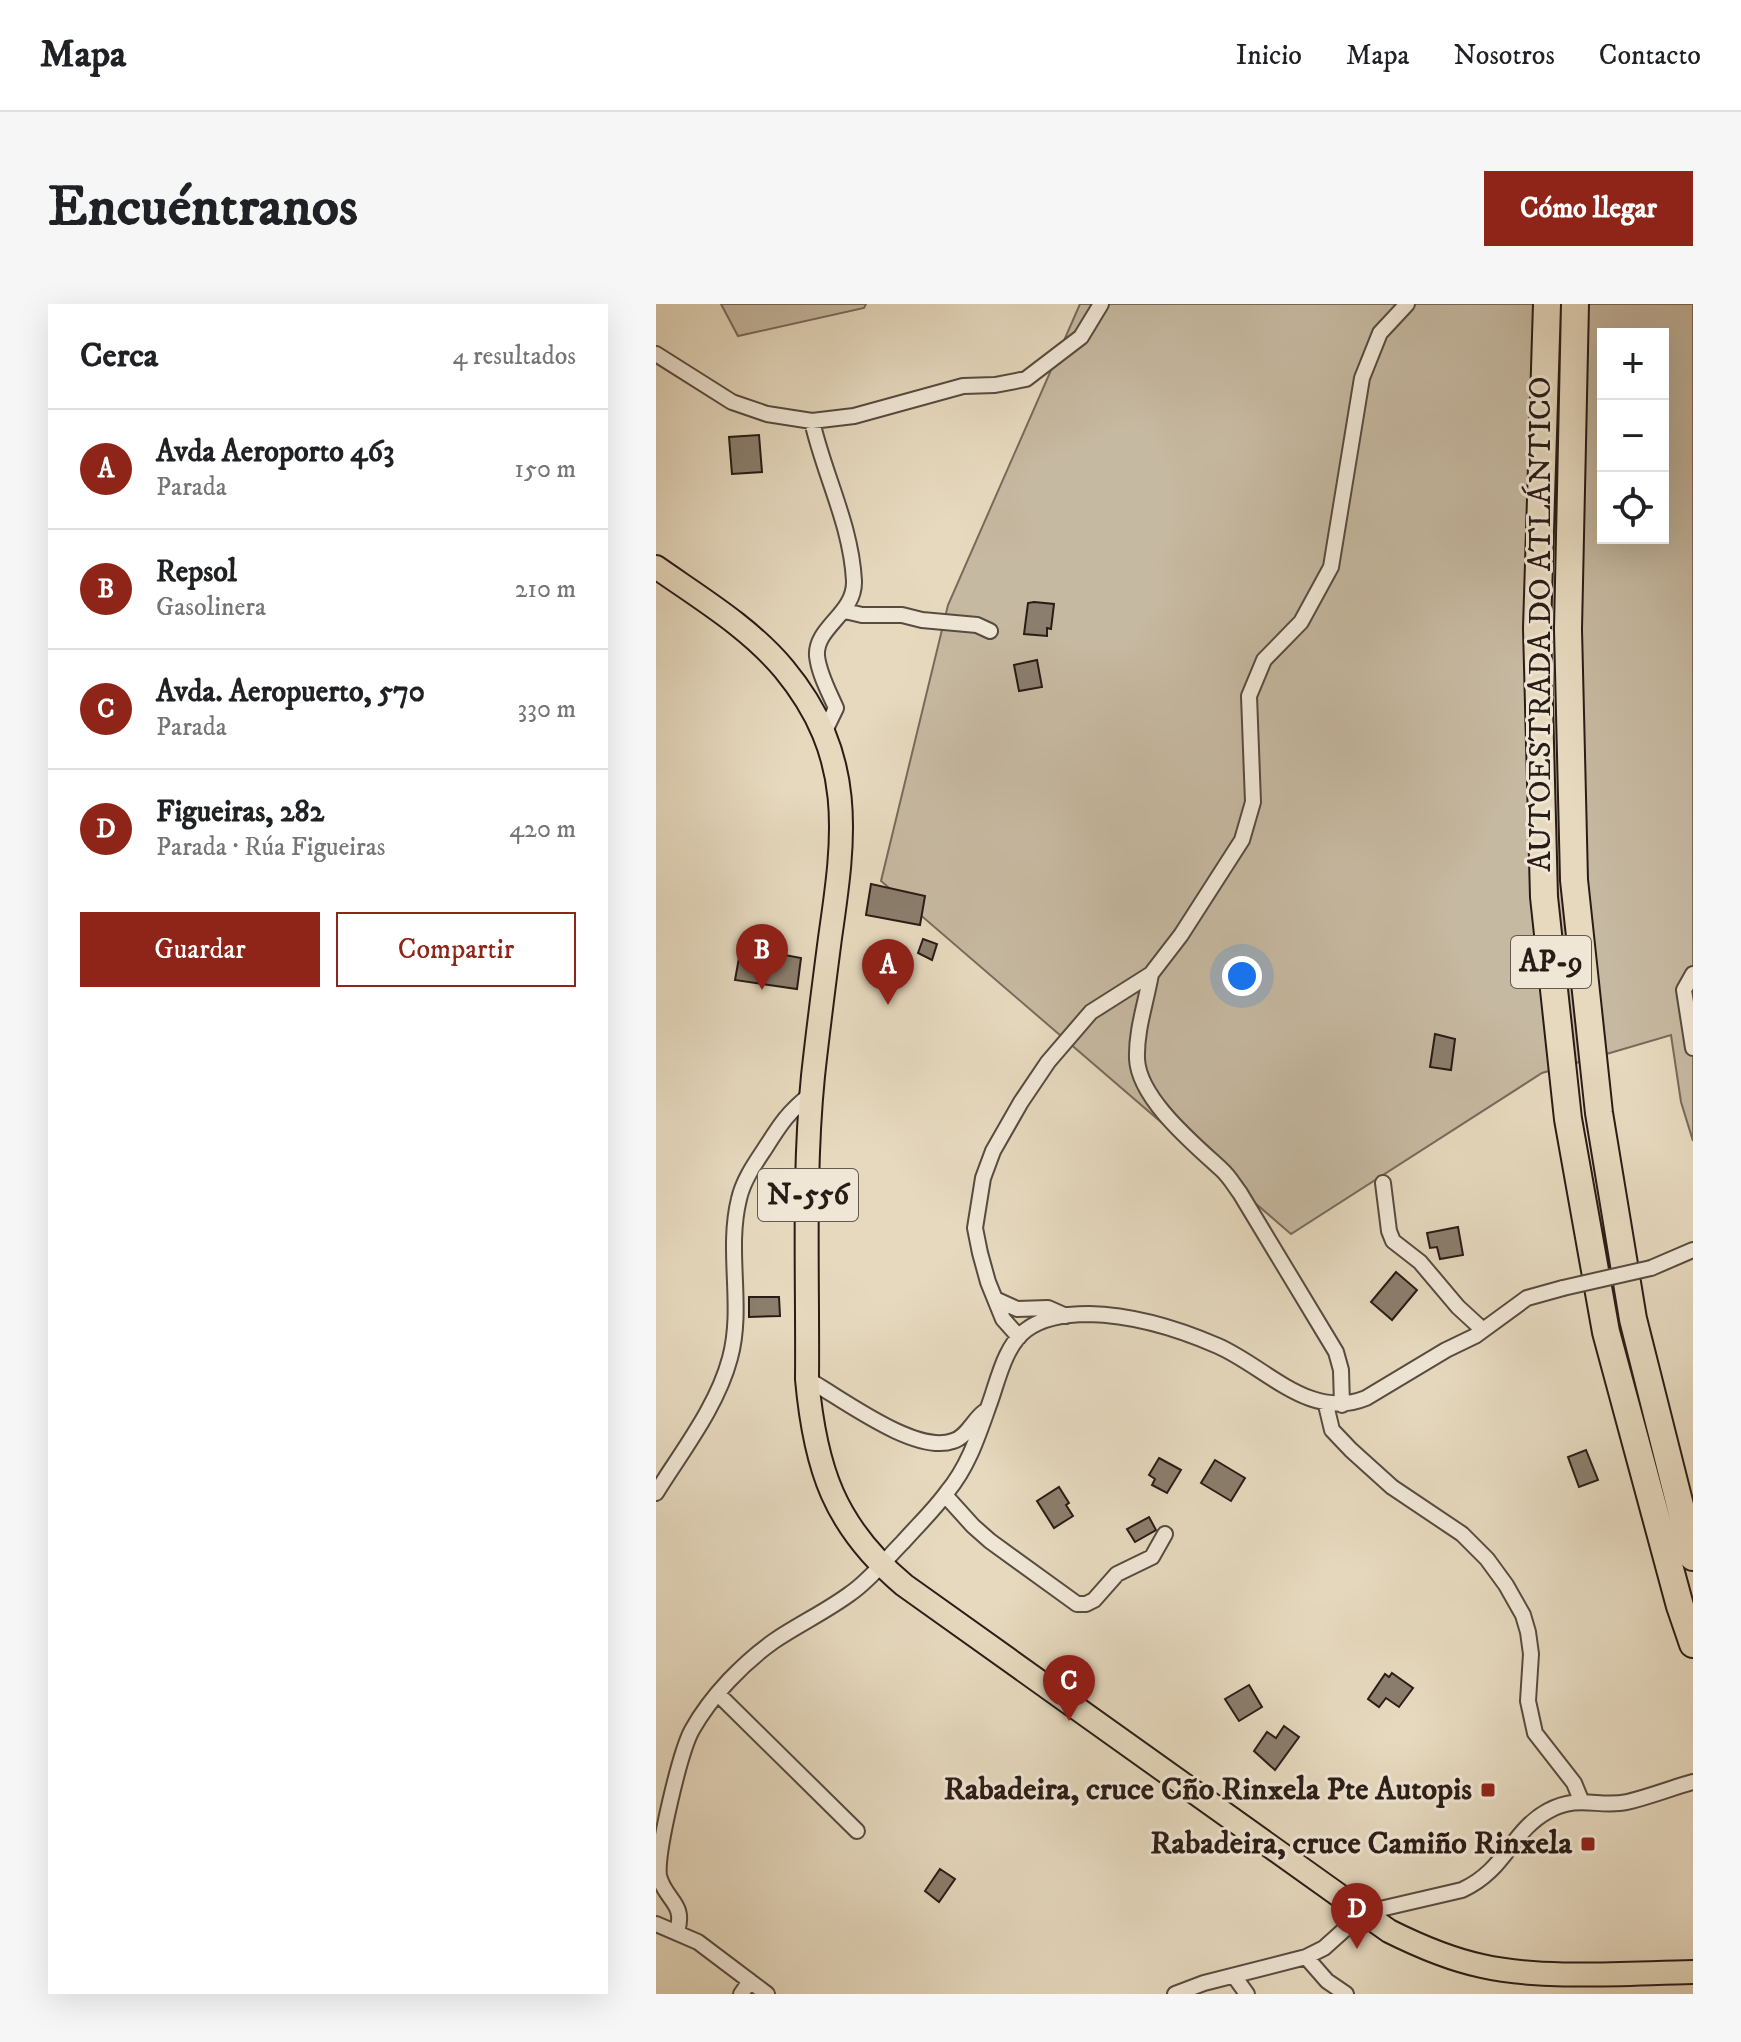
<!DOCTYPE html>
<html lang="es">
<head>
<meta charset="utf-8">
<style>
	body { margin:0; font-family:"IM FELL DW Pica",serif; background:#f6f6f6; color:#202124 }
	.controls { position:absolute; right:24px; top:24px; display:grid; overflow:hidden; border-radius:0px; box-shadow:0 8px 32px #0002 }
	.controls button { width:72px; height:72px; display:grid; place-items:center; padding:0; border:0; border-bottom:2px solid #e0e0e0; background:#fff; color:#202124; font:40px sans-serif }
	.you { position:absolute; left:586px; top:672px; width:28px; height:28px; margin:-20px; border:6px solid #fff; border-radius:50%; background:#1a73e8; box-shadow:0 0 0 12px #1a73e833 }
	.badge { display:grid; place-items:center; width:52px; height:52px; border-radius:50%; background:#8f2418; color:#fff; font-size:26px; font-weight:700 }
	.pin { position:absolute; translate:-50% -66px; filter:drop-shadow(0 2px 4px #0008) }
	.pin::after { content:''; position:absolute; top:42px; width:28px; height:24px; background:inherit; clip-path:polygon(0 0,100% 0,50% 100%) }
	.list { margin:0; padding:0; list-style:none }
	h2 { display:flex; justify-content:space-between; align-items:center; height:104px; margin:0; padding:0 32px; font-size:34px }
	h2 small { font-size:26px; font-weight:400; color:#757577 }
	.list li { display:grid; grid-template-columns:52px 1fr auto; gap:24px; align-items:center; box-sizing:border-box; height:120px; padding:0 32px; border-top:2px solid #e0e0e0 }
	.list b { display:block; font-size:30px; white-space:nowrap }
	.list p { margin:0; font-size:26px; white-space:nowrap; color:#757577 }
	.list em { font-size:26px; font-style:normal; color:#757577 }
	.actions { display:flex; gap:16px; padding:24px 32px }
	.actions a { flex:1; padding:18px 0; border:2px solid #8f2418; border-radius:0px; text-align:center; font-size:28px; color:#8f2418 }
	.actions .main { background:#8f2418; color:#fff }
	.icon { flex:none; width:44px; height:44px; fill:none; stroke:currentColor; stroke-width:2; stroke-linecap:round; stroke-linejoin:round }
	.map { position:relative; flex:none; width:1037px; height:1690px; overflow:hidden; border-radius:0px }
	header { display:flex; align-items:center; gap:48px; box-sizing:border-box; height:112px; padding:0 40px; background:#fff; border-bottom:2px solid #e0e0e0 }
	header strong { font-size:38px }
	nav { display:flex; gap:44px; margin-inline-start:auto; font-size:28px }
	.intro { display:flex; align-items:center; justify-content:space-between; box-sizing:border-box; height:192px; padding:0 48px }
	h1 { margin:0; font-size:56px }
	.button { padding:20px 36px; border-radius:0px; background:#8f2418; color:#fff; font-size:28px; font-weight:700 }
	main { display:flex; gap:48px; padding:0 48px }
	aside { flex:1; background:#fff; border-radius:0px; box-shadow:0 8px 32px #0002 }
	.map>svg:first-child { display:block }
	.green { fill:#c6b9a1; stroke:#786a5c; stroke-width:2; fill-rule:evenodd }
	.building { fill:#8b7e6d; stroke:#291c16; stroke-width:2 }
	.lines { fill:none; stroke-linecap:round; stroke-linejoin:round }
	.minor-casing { stroke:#584b40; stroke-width:18 }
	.primary-casing { stroke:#291c16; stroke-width:26 }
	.motorway-casing { stroke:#291c16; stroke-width:30 }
	.minor { stroke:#efe6d5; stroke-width:14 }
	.primary { stroke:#e6d9be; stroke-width:22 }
	.motorway { stroke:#e6d9be; stroke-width:26 }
	.minor-bridge-casing { stroke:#584b40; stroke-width:18; stroke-linecap:butt }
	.minor-bridge { stroke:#efe6d5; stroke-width:14 }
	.poi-dot { fill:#8f2418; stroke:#efe6d5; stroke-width:3 }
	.labels { text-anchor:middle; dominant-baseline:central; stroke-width:6; stroke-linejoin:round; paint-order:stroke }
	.shield { fill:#efe6d5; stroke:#64594f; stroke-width:2 }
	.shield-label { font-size:30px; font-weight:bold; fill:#291c16 }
	.street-label { font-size:32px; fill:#291c16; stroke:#efe6d5 }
	.poi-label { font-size:32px; font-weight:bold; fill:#291c16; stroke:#efe6d5; text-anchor:end }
</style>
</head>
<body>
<header>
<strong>Mapa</strong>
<nav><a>Inicio</a><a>Mapa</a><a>Nosotros</a><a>Contacto</a></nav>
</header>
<div class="intro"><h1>Encuéntranos</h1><a class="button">Cómo llegar</a></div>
<main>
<aside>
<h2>Cerca<small>4 resultados</small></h2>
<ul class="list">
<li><span class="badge">A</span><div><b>Avda Aeroporto 463</b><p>Parada</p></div><em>150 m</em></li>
<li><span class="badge">B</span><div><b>Repsol</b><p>Gasolinera</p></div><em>210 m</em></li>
<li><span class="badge">C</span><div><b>Avda. Aeropuerto, 570</b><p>Parada</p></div><em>330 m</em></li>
<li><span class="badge">D</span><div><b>Figueiras, 282</b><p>Parada · Rúa Figueiras</p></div><em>420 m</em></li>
</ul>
<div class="actions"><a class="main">Guardar</a><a>Compartir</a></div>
</aside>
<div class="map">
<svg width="1037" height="1690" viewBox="0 0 1037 1690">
	<rect width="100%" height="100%" fill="#e6d9be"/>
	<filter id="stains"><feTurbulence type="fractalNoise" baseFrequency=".0025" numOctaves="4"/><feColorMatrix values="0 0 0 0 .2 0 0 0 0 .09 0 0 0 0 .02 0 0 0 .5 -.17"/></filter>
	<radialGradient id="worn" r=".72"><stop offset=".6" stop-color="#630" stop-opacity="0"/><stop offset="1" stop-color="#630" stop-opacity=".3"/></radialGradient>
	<path class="green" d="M 65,0 L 210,0 L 208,4 L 82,32 Z
		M 424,0 L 1037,0 L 1037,837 L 1025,798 L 1015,731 L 886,769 L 635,930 L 225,577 L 292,301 ZM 947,30 L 1007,30 L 1007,234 L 947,234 Z"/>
	<path class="building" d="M 103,131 L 106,168 L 76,170 L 73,133 Z
		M 378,298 L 398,300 L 395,325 L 391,324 L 391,332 L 368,330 L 372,299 Z
		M 381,356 L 386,383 L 363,387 L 358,361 Z
		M 215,580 L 269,592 L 264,621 L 210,611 Z
		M 267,635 L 281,640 L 276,656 L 262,649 Z
		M 85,643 L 145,654 L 141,685 L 79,676 Z
		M 779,730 L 799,735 L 795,766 L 774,763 Z
		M 802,923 L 807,951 L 784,955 L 781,943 L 774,944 L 771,929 Z
		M 740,968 L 761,986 L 736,1016 L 715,998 Z
		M 93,993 L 123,993 L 124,1012 L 93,1013 Z
		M 930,1146 L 942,1176 L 923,1183 L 912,1153 Z
		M 503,1154 L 525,1166 L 511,1189 L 496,1181 L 499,1175 L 493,1171 Z
		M 559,1156 L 589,1174 L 575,1197 L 545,1179 Z
		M 403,1183 L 413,1199 L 410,1201 L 417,1212 L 398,1224 L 381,1197 Z
		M 493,1213 L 500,1226 L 479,1238 L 471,1225 Z
		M 736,1369 L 757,1384 L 743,1403 L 730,1394 L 723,1403 L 712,1395 L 729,1370 L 733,1373 Z
		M 593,1381 L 606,1403 L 583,1417 L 569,1395 Z
		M 628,1422 L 643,1433 L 619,1466 L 598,1447 L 611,1428 L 620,1434 Z
		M 284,1565 L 299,1575 L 283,1598 L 269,1587 Z"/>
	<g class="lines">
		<g class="minor-casing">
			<path id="minor" d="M 0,50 L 76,98 L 111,110 L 156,117 L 198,112 L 307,82 L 339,81 L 370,75 L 425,33 L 445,0
				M 156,117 C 168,171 195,220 198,277 C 199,310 159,323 161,352 C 163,370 173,388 180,404 L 167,431
				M 189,307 L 206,311 L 246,311 L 266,316 L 321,321 L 334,327
				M 495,670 C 490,699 480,726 481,755 C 483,795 538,840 565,865 C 573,872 578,881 584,889 L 680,1048 L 685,1066 L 686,1101
				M 1037,670 L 1028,686 L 1037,744
				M 727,879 L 733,927 L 737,937 L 764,958 L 802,1003 L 827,1026
				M 995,964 L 1037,946
				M 339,995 L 361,1005 L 392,1004 L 410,1012
				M 363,1033 L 347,1015 L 332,978 L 324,949 L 319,924 L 327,874 L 337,847 L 365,798 L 392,758 L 435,708 L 495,670 L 525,631 L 586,536 L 597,498 L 593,392 L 608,356 L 645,318 L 675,263 L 706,74 L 724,29 L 751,0
				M 151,1075 C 184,1093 259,1151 297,1137 C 311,1133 317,1116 328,1108
				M 670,1101 L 676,1126 L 695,1146 L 736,1183 L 806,1230 L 831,1255 L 850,1281 L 867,1311 L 872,1328 L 875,1350 L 872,1397 L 879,1429 L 918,1479 L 925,1496
				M 0,1189 C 26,1147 61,1103 74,1054 C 88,1003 70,947 83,895 C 87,877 98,861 108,846 C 124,821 131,809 155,790
				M 289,1191 L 317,1222 L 334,1237 L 421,1300 L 430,1300 L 438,1296 L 461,1270 L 496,1253 L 509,1230
				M 62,1390 L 201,1527
				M 0,1620 L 42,1638 L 111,1690
				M 21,1627 C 30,1599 9,1596 3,1572 C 0,1549 24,1448 36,1426 C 55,1392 87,1359 118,1337 C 143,1320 171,1307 195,1289 C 215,1275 230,1255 247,1238 C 262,1221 278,1206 291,1188 C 312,1163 322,1132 333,1101 C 342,1077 348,1043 370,1026 C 387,1013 412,1010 433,1010 C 477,1011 523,1025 562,1042 C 610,1063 654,1117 710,1094 L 790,1046 L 819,1032 L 871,994 L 907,984
				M 650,1653 L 671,1677 L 690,1690
				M 578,1672 L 591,1690
				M 85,1690 L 94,1677
				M 519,1690 L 548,1679 L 650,1653 L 668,1644 L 707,1609 L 806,1586 C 850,1566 855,1527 892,1507 C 923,1490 942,1504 971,1498 C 993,1493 1015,1484 1037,1478"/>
		</g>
		<g class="primary-casing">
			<path id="primary" d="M 0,263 C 44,294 93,323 128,365 C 200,452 189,531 174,634 C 168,680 162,726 157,772 C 147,872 152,975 151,1075 C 159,1164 178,1222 248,1281 L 733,1627 C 763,1642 793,1655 826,1662 C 887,1676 973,1669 1037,1668"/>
		</g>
		<g class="motorway-casing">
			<path id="motorway" d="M 891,0 L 881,324 L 888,593 L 912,815 L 950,1028 L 1024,1302 L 1037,1340
				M 919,0 L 912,325 L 918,576 L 943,809 L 977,1015 L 1037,1253"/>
		</g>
		<use href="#minor" class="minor"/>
		<use href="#primary" class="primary"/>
		<use href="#motorway" class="motorway"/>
		<g class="minor-bridge-casing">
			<path id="minor-bridge" d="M 907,984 L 995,964"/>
		</g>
		<use href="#minor-bridge" class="minor-bridge"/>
	</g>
	<g class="poi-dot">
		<rect x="824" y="1478" width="16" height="16" rx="4"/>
		<rect x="924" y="1532" width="16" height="16" rx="4"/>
	</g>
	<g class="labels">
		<g class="shield">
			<rect x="855" y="632" width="80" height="52" rx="6"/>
			<rect x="102" y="865" width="100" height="52" rx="6"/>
		</g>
		<g class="shield-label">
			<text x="895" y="658">AP-9</text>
			<text x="152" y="891">N-556</text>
		</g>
		<g class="street-label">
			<text transform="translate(885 320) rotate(-90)">AUTOESTRADA DO ATLÁNTICO</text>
		</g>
		<g class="poi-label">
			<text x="816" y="1486">Rabadeira, cruce Cño Rinxela Pte Autopis</text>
			<text x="916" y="1540">Rabadeira, cruce Camiño Rinxela</text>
		</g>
	</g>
	<rect width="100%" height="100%" filter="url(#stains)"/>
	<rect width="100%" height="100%" fill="url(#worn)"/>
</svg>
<div class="controls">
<button>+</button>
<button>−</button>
<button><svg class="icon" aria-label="locate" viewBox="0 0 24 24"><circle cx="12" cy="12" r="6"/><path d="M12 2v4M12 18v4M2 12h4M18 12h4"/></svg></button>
</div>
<div class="you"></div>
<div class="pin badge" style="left:232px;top:701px">A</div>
<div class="pin badge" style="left:106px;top:686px">B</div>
<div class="pin badge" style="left:413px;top:1417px">C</div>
<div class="pin badge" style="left:701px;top:1645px">D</div>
</div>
</main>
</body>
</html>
